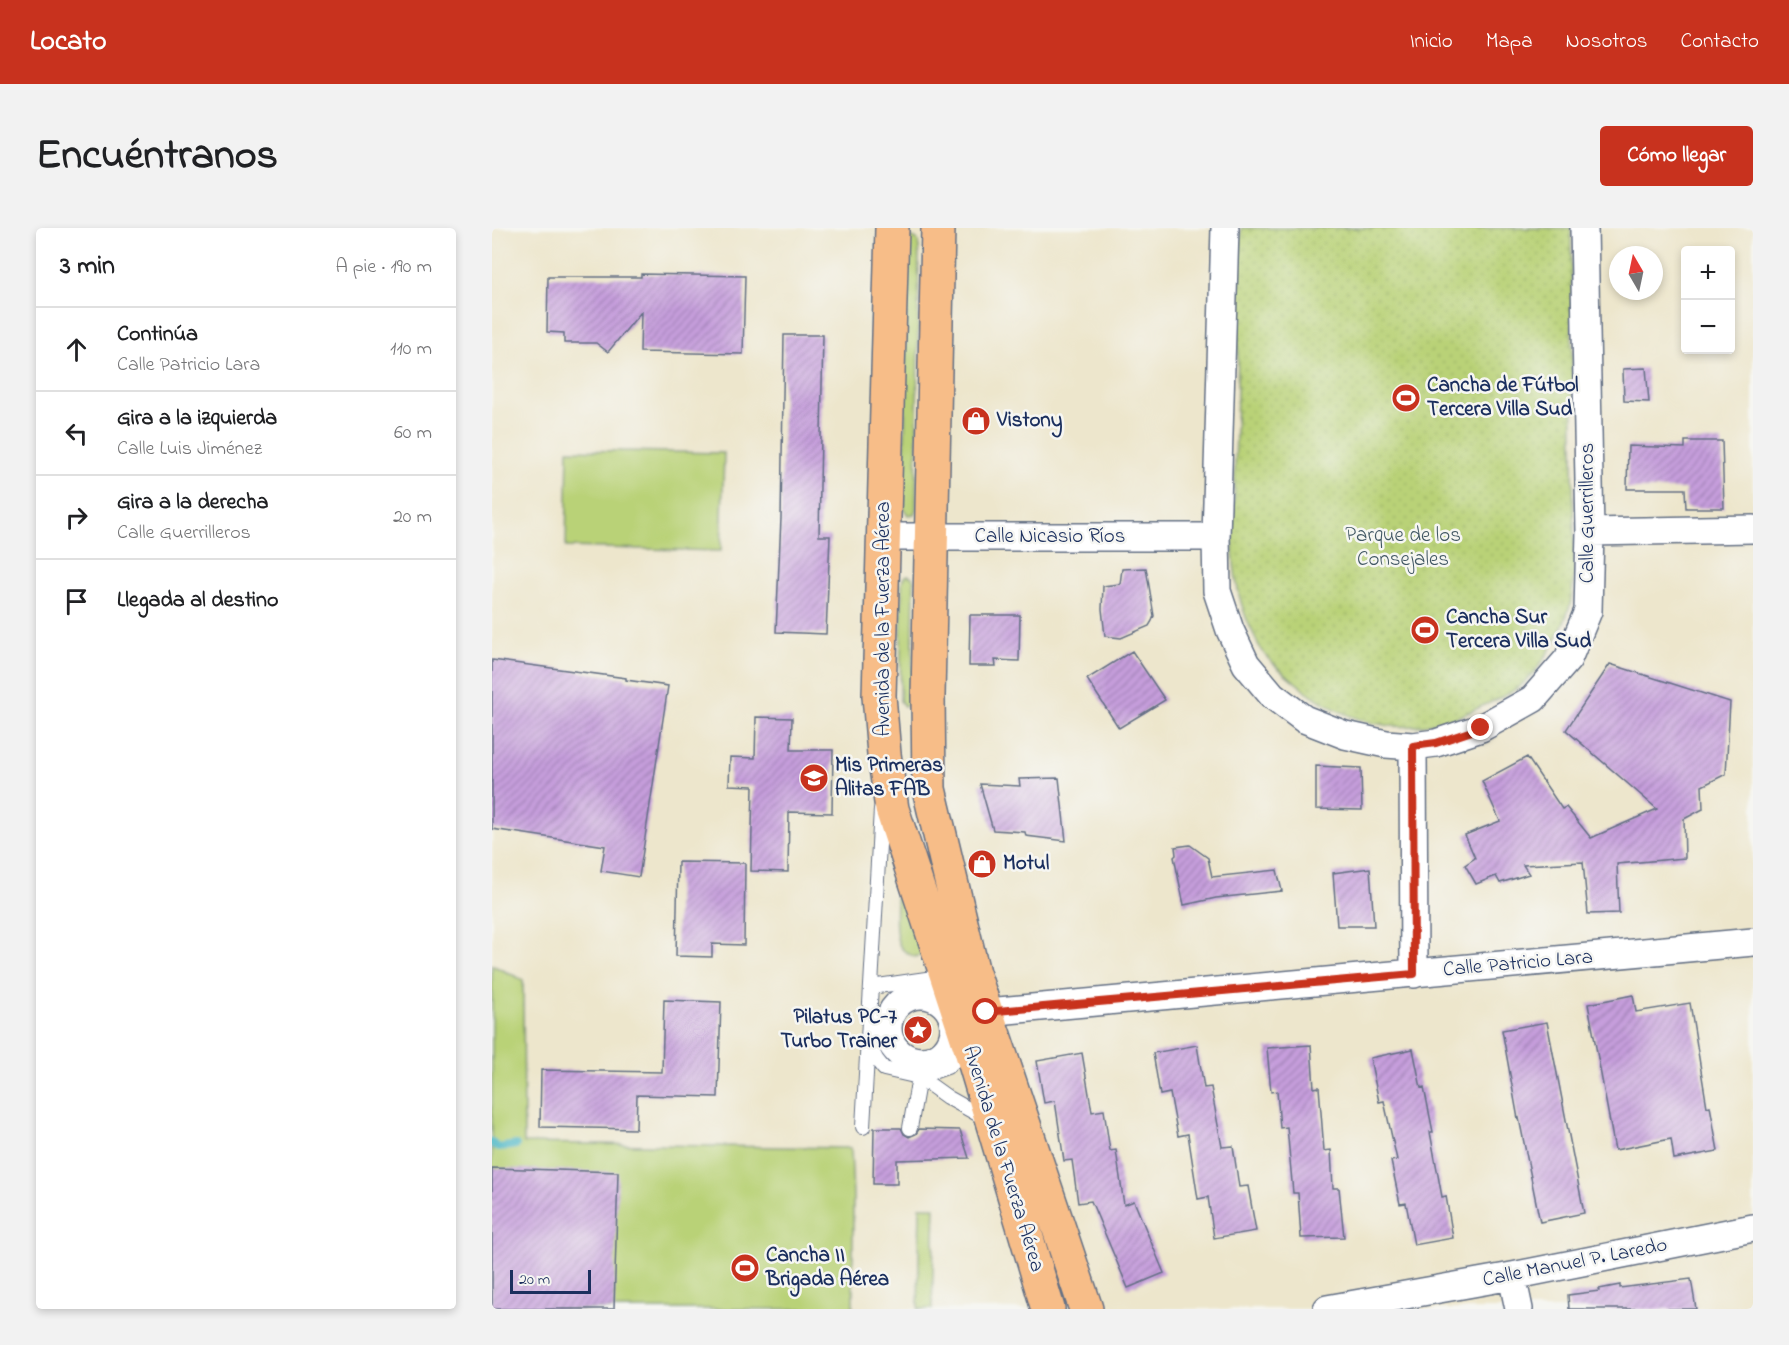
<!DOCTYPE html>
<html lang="es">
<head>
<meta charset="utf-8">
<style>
	body { margin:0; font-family:"Indie Flower",sans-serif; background:#f2f2f2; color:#202124 }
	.controls { position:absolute; right:18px; top:18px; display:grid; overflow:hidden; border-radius:6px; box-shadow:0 3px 9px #0003 }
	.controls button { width:54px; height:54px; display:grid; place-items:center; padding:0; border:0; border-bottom:2px solid #e0e0e0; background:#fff; color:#202124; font:30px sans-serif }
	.compass { position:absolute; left:1117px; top:18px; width:54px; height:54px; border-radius:50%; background:#fff; box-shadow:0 3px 9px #0003; rotate:351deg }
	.scale { position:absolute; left:18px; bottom:15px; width:81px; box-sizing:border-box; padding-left:6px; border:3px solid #1b2f5e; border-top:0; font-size:16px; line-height:21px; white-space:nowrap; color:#1b2f5e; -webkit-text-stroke:4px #f6f6f2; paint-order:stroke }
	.stop { position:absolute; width:18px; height:18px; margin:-14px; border:4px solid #c8321e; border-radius:50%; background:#fff }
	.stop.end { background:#c8321e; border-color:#fff; box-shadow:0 2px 6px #0008 }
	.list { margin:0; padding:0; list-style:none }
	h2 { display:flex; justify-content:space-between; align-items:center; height:78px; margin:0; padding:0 24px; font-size:26px }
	h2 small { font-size:20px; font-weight:400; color:#757577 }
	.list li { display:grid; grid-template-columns:39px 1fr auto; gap:18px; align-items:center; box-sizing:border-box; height:84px; padding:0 24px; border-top:2px solid #e0e0e0 }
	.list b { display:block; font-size:22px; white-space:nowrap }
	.list p { margin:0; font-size:20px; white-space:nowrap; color:#757577 }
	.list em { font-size:20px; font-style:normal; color:#757577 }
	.icon { flex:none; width:33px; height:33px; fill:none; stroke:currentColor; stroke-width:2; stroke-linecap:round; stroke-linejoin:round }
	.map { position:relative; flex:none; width:1261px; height:1081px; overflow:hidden; border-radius:6px }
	header { display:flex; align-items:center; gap:36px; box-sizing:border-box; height:84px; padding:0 30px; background:#c8321e; color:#fff }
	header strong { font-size:28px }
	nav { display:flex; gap:33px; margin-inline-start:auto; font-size:21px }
	.intro { display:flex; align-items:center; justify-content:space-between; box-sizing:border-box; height:144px; padding:0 36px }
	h1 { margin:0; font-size:42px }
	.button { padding:15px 27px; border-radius:6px; background:#c8321e; color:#fff; font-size:21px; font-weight:700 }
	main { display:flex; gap:36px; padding:0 36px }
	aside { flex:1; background:#fff; border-radius:6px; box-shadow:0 3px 9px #0003 }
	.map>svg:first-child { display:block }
	.grass { fill:#b9d277; stroke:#6a806a; stroke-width:1.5 }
	.park { fill:url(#park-dots); stroke:#6a806a; stroke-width:1.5 }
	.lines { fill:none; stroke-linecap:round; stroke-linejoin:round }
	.stream { stroke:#49b6c5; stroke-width:8 }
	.building { fill:url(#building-hatch) }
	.lane-casing { stroke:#646f84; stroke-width:16 }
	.street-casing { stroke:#646f84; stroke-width:30 }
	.highway-casing { stroke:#646f84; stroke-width:36 }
	.lane { stroke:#fff; stroke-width:14 }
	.street { stroke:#fff; stroke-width:27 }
	.highway { stroke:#f7bd88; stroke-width:33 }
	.route { stroke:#c8321e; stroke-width:8 }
	.labels { text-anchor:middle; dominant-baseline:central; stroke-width:5; stroke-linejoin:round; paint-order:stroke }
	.poi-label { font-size:21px; font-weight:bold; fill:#1b2f5e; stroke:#f6f6f2; text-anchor:start }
	.street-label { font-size:21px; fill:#1b2f5e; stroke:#f6f6f2 }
	.park-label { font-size:21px; fill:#425864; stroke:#f6f6f2 }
</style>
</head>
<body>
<header>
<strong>Locato</strong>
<nav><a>Inicio</a><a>Mapa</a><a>Nosotros</a><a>Contacto</a></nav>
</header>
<div class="intro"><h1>Encuéntranos</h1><a class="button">Cómo llegar</a></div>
<main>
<aside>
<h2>3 min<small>A pie · 190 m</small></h2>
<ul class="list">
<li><svg class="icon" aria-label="ahead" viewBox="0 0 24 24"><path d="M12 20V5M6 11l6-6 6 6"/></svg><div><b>Continúa</b><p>Calle Patricio Lara</p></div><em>110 m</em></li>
<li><svg class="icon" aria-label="left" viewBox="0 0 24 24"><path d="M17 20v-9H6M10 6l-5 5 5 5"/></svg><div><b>Gira a la izquierda</b><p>Calle Luis Jiménez</p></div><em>60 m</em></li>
<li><svg class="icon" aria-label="right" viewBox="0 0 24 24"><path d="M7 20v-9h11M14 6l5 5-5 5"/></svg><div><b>Gira a la derecha</b><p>Calle Guerrilleros</p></div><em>20 m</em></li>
<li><svg class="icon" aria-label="arrive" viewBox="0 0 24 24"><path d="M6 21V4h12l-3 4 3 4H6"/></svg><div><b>Llegada al destino</b></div></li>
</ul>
</aside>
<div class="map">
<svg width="1261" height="1081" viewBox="0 0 1261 1081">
	<defs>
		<pattern id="park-dots" width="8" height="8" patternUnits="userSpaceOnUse" patternTransform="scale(1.5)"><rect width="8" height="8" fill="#b9d277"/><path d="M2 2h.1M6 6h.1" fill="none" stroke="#9eb569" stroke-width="1.8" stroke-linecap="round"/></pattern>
		<pattern id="building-hatch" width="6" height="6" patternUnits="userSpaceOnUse" patternTransform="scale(1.5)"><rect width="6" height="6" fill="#c69edc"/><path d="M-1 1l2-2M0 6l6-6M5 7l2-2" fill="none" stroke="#a081b6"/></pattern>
	</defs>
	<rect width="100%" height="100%" fill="#f6f6f2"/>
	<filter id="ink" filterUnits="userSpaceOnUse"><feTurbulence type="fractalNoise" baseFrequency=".0167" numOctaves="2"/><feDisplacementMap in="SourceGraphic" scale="12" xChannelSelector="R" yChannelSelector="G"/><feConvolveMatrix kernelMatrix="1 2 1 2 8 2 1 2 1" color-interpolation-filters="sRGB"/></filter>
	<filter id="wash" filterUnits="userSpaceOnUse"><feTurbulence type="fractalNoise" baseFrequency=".008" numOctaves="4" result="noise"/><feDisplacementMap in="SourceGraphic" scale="24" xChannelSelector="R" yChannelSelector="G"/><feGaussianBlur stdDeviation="1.35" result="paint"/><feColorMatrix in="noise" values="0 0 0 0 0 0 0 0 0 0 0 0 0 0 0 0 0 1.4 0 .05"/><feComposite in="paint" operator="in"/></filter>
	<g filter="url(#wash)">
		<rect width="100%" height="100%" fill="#ede6cc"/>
		<path class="grass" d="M 420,9 L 425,11 L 427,15 L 424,281 L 422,286 L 416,287 L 412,282 L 415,16 L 416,11 Z
			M 76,222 L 232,225 L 229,323 L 74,319 Z
			M 416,347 L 420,349 L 422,353 L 420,469 L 418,476 L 412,478 L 408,473 L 410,354 L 412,349 Z
			M 407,631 L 431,726 L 423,729 C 417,726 411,724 408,718 C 399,704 406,650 407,631 Z
			M 0,737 L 31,752 L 32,915 L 359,920 L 361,969 L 361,1081 L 0,1081 Z
			M 428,979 L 443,979 L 440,1081 L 426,1081 Z"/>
		<path class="park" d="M 749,0 L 1079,0 L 1082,341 C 1081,353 1081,366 1078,377 C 1071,401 1053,435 1035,452 C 1023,464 1004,472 988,479 C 921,513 859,501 803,454 C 792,444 778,435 770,423 C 767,418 764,412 762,407 C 748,380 743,354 741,324 Z"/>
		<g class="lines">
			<path class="stream" d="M 0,915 L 7,920 L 24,917"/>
		</g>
		<g id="blocks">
			<path class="building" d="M 149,46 L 253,48 L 251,126 L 148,124 L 149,84 L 116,124 L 104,115 L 72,115 L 72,105 L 55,104 L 56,49 L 149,49 Z
				M 292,107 L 331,107 L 327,308 L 338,308 L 334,406 L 284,404 L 289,290 Z
				M 1154,140 L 1157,174 L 1132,173 L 1131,141 Z
				M 1193,213 L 1230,213 L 1232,280 L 1194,280 L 1193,261 L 1135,261 L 1136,218 L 1193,220 Z
				M 654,340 L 662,388 L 660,393 L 657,398 L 629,410 L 613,408 L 610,381 L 611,358 L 628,356 L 630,341 Z
				M 478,387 L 528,387 L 527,433 L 503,432 L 504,438 L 477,438 Z
				M 640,423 L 673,472 L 627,500 L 595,451 Z
				M 0,432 L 134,450 L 134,452 L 176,458 L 147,649 L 109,643 L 113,618 L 0,601 Z
				M 1118,436 L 1238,474 L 1234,546 L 1210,558 L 1211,581 L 1192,591 L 1193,630 L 1125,636 L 1127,685 L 1096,686 L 1091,634 L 1031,637 L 1037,646 L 1008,655 L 1004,648 L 984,656 L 973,637 L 983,630 L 973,607 L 1008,593 L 990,553 L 1035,529 L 1070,581 L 1074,579 L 1099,610 L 1165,581 L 1074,502 Z
				M 264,489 L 300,490 L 299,522 L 341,522 L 340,585 L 297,584 L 296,644 L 259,643 L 261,558 L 237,557 L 238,529 L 263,530 Z
				M 824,538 L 869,540 L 870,582 L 824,581 Z
				M 567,550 L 574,613 L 534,608 L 533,604 L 501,602 L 488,556 L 528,558 L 527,551 Z
				M 698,617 L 716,630 L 720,649 L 785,642 L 790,663 L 724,670 L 692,677 L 682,629 L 684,627 L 683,619 Z
				M 186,634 L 253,635 L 252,717 L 220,716 L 220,729 L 184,728 Z
				M 878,640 L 882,698 L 845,698 L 841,645 Z
				M 1141,767 L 1144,784 L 1198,775 L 1215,879 L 1218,878 L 1226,923 L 1182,931 L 1179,911 L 1123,922 L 1096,776 Z
				M 172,772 L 229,774 L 226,869 L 145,867 L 144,901 L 48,899 L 49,842 L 170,844 Z
				M 1055,794 L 1092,985 L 1048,994 L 1027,890 L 1026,891 L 1010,802 Z
				M 705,817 L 712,860 L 719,859 L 730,919 L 741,918 L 747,959 L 756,958 L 764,1003 L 722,1010 L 716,969 L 706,971 L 696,906 L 686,908 L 678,865 L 668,867 L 661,825 Z
				M 819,817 L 822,860 L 827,859 L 832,923 L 839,922 L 841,960 L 847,960 L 852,1009 L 809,1010 L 806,965 L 801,965 L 795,899 L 788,900 L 785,863 L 779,864 L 775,820 Z
				M 921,821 L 929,860 L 932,859 L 941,904 L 938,904 L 950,969 L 954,968 L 961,1010 L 922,1017 L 914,975 L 908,976 L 899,933 L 905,932 L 892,873 L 887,874 L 878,830 Z
				M 590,825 L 600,884 L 612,882 L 618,923 L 624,922 L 632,977 L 642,973 L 672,1045 L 636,1060 L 599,973 L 586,975 L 580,932 L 572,933 L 563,873 L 552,875 L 545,833 Z
				M 382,900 L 409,900 L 412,906 L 417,909 L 424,906 L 427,901 L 468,902 L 477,930 L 405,932 L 405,956 L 381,956 Z
				M 0,940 L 126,944 L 122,1081 L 0,1081 Z
				M 1199,1051 L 1204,1081 L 1077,1081 L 1076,1067 L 1108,1063 L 1107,1061 L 1128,1057 L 1128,1060 Z"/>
		</g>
	</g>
	<g filter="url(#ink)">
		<use href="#blocks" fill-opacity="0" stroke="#646f84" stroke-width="1.5"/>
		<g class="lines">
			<g class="lane-casing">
				<path id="lane" d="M 379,759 L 455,748
					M 377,817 L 384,831 L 392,841 L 427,849 L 455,869 L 496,892
					M 427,849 L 455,839 L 479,818
					M 371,899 L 389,581
					M 418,900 L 427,849"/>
			</g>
			<g class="street-casing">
				<path id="street" d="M 733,0 L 724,309 L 725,363 L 738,402 L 754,436 L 780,467 L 812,491 L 853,507 L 894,516 L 921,518 L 944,515 L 989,500 L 1041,471 L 1076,431 L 1096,383 L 1098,304 L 1092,0
					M 1098,304 L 1261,301
					M 392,309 L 724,309
					M 921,518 L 922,746
					M396 800a33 33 0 1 1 66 0a33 33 0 1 1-66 0Z
					M 473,786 L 1261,714
					M 1020,1048 L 1027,1081
					M 835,1081 L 1020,1048 L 1261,1000"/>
			</g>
			<g class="highway-casing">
				<path id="highway" d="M 400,0 L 387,468 L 392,526 L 400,581 L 478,819 L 556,1081
					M 446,0 L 436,468 L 437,561 L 481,745 L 594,1081"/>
			</g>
			<use href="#lane" class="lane"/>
			<use href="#street" class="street"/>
			<use href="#highway" class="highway"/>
		</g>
	</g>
	<g class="lines" filter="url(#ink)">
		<path class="route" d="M 494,784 L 922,746 L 921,518 L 944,515 L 989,500"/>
	</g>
	<defs>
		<g id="stadium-disc" transform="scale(1.5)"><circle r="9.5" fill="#c8321e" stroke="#f6f6f2"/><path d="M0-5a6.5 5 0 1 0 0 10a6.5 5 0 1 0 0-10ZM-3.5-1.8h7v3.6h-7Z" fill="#fff"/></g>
		<g id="shop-disc" transform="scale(1.5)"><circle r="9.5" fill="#c8321e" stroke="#f6f6f2"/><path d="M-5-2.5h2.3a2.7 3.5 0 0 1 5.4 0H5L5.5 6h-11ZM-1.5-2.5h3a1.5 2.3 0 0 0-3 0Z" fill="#fff"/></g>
		<g id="school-disc" transform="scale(1.5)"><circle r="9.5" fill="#c8321e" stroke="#f6f6f2"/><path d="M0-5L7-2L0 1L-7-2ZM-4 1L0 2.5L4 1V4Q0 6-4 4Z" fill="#fff"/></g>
		<g id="sight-disc" transform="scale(1.5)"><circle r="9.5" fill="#c8321e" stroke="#f6f6f2"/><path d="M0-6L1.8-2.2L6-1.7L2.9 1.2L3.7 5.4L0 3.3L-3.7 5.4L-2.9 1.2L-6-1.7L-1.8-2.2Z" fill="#fff"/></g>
	</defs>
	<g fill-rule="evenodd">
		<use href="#stadium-disc" x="914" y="170"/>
		<use href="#shop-disc" x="484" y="193"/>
		<use href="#stadium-disc" x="933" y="402"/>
		<use href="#school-disc" x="322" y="550"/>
		<use href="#shop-disc" x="490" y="636"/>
		<use href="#sight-disc" x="426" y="802"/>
		<use href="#stadium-disc" x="253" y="1040"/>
	</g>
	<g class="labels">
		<g class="poi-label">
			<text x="935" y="158">Cancha de Fútbol<tspan x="935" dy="24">Tercera Villa Sud</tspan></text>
			<text x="505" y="193">Vistony</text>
			<text x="954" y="390">Cancha Sur<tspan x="954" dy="24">Tercera Villa Sud</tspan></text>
			<text x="343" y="538">Mis Primeras<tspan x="343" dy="24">Alitas FAB</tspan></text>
			<text x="511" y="636">Motul</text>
			<text x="405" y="790" text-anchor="end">Pilatus PC-7<tspan x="405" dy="24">Turbo Trainer</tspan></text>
			<text x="274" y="1028">Cancha II<tspan x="274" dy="24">Brigada Aérea</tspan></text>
		</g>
		<g class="street-label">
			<text transform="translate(1096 285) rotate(-90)">Calle Guerrilleros</text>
			<text x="558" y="309">Calle Nicasio Ríos</text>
			<text transform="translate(392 391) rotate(-90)">Avenida de la Fuerza Aérea</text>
			<text transform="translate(1026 736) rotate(-5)">Calle Patricio Lara</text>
			<text transform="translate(511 931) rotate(73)">Avenida de la Fuerza Aérea</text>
			<text transform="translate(1083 1035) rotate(-11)">Calle Manuel P. Laredo</text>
		</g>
		<g class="park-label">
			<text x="911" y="308">Parque de los<tspan x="911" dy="24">Consejales</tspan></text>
		</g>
	</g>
</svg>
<div class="controls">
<button>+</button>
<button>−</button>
</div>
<svg class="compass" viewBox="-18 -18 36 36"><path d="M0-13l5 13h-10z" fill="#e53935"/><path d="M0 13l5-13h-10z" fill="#757577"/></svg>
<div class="scale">20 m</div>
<div class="stop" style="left:494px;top:784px"></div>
<div class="stop end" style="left:989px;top:500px"></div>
</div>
</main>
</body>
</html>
